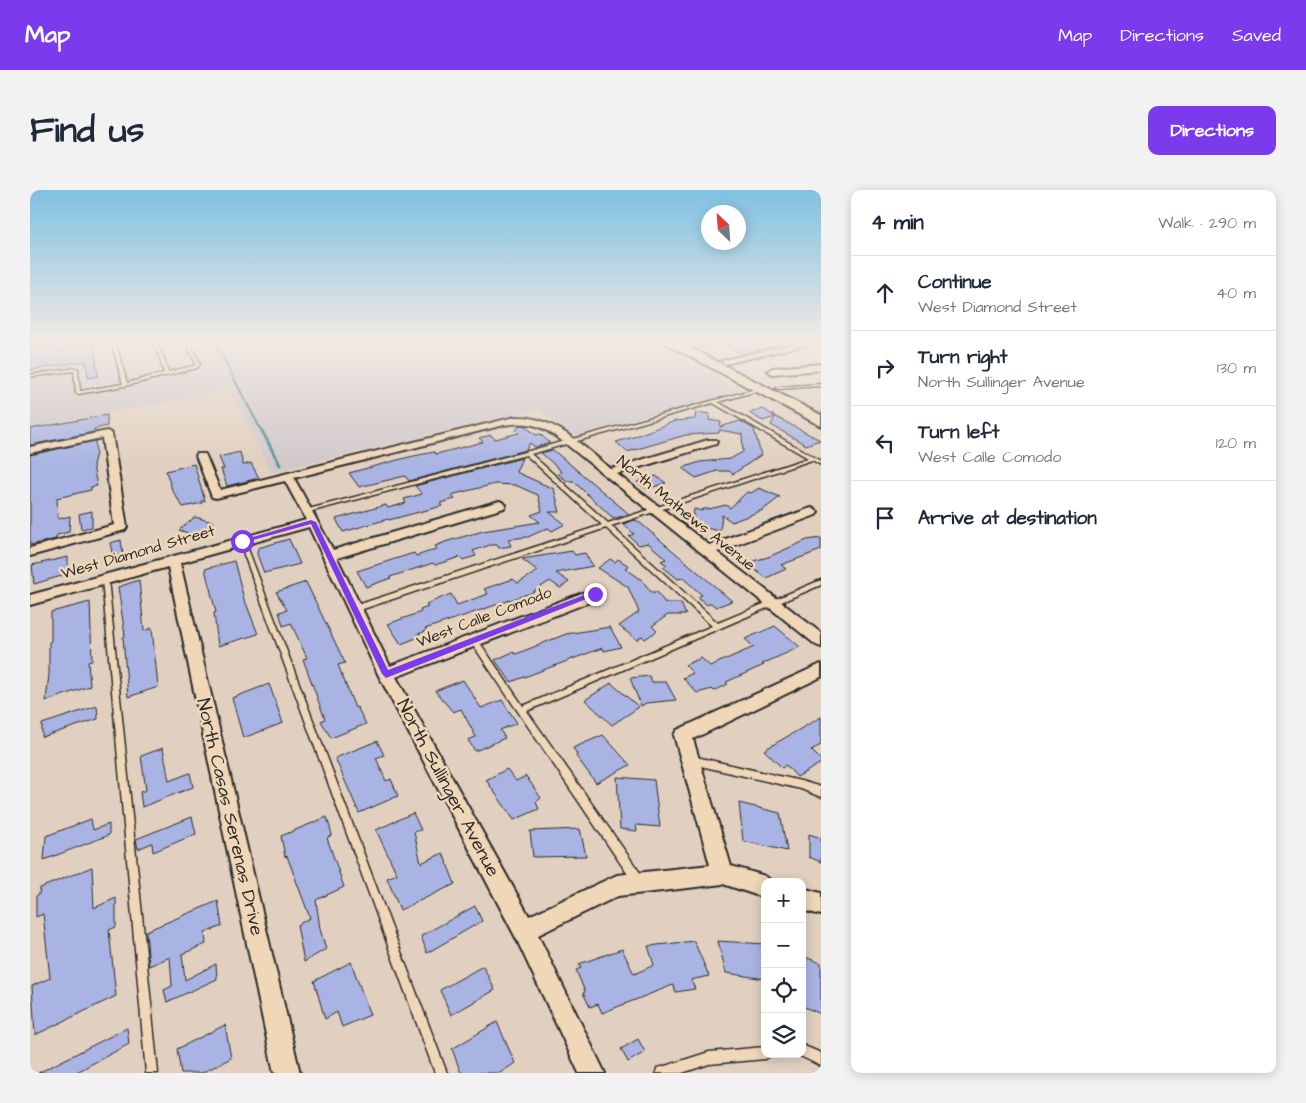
<!DOCTYPE html>
<html lang="en">
<head>
<meta charset="utf-8">
<style>
	body { margin:0; font-family:"Architects Daughter",sans-serif; background:#f2f2f3; color:#1f2937 }
	.controls { position:absolute; right:15px; bottom:15px; display:grid; overflow:hidden; border-radius:10px; box-shadow:0 2px 12px #0003 }
	.controls button { width:45px; height:45px; display:grid; place-items:center; padding:0; border:0; border-bottom:1px solid #e0e1e3; background:#fff; color:#1f2937; font:25px sans-serif }
	.compass { position:absolute; left:671px; top:15px; width:45px; height:45px; border-radius:50%; background:#fff; box-shadow:0 2px 12px #0003; rotate:335deg }
	.stop { position:absolute; width:15px; height:15px; margin:-11px; border:4px solid #7c3aed; border-radius:50%; background:#fff }
	.stop.end { background:#7c3aed; border-color:#fff; box-shadow:0 1px 5px #0008 }
	.list { margin:0; padding:0; list-style:none }
	h2 { display:flex; justify-content:space-between; align-items:center; height:65px; margin:0; padding:0 20px; font-size:21px }
	h2 small { font-size:16px; font-weight:400; color:#747a83 }
	.list li { display:grid; grid-template-columns:32px 1fr auto; gap:15px; align-items:center; box-sizing:border-box; height:75px; padding:0 20px; border-top:1px solid #e0e1e3 }
	.list b { display:block; font-size:19px; white-space:nowrap }
	.list p { margin:0; font-size:16px; white-space:nowrap; color:#747a83 }
	.list em { font-size:16px; font-style:normal; color:#747a83 }
	.icon { flex:none; width:28px; height:28px; fill:none; stroke:currentColor; stroke-width:2; stroke-linecap:round; stroke-linejoin:round }
	.map { position:relative; flex:none; width:791px; height:883px; overflow:hidden; border-radius:10px }
	header { display:flex; align-items:center; gap:30px; box-sizing:border-box; height:70px; padding:0 25px; background:#7c3aed; color:#fff }
	header strong { font-size:24px }
	nav { display:flex; gap:28px; margin-inline-start:auto; font-size:18px }
	.intro { display:flex; align-items:center; justify-content:space-between; box-sizing:border-box; height:120px; padding:0 30px }
	h1 { margin:0; font-size:35px }
	.button { padding:12px 22px; border-radius:10px; background:#7c3aed; color:#fff; font-size:18px; font-weight:700 }
	main { display:flex; gap:30px; padding:0 30px }
	aside { flex:1; background:#fff; border-radius:10px; box-shadow:0 2px 12px #0003 }
	.map>svg:first-child { display:block }
	.built { fill:#d0c8cb }
	.lines { fill:none; stroke-linecap:round; stroke-linejoin:round }
	.stream-far1 { stroke:#5f9093; stroke-width:2.5 }
	.stream { stroke:#5f9093; stroke-width:3 }
	.building { fill:#a9b4e4; stroke:#2b2b2b }
	.lane-casing { stroke:#2b2b2b; stroke-width:3 }
	.street-casing { stroke:#2b2b2b; stroke-width:4 }
	.primary-casing { stroke:#2b2b2b; stroke-width:4 }
	.lane { fill:#efd7b7; fill-rule:evenodd }
	.street { fill:#efd7b7; fill-rule:evenodd }
	.primary { fill:#efd7b7; fill-rule:evenodd }
	.route { fill:#7c3aed }
	.labels { text-anchor:middle; dominant-baseline:central; stroke-width:5; stroke-linejoin:round; paint-order:stroke }
	.street-label { font-size:16px; fill:#2b2b2b; stroke:#efd7b7 }
	.near-street-label { font-size:19px; fill:#2b2b2b; stroke:#efd7b7 }
</style>
</head>
<body>
<header>
<strong>Map</strong>
<nav><a>Map</a><a>Directions</a><a>Saved</a></nav>
</header>
<div class="intro"><h1>Find us</h1><a class="button">Directions</a></div>
<main>
<div class="map">
<svg width="791" height="883" viewBox="0 0 791 883">
	<rect width="100%" height="100%" fill="#e1d0c0"/>
	<filter id="ink" filterUnits="userSpaceOnUse"><feTurbulence type="fractalNoise" baseFrequency=".02" numOctaves="2"/><feDisplacementMap in="SourceGraphic" scale="10" xChannelSelector="R" yChannelSelector="G"/><feConvolveMatrix kernelMatrix="1 2 1 2 8 2 1 2 1" color-interpolation-filters="sRGB"/></filter>
	<g filter="url(#ink)">
		<path class="built" d="M 0,151 L 619,151 L 713,201 L 544,246 L 507,219 L 242,282 L 199,200 L 0,238 Z"/>
		<g class="lines">
			<path class="stream-far1" d="M 184,151 L 230,238"/>
			<path class="stream" d="M 230,237 L 250,275"/>
		</g>
		<path class="building" d="M 713,151 L 752,151 L 753,154 L 712,164 L 696,156 Z
			M 64,153 L 68,186 L 58,188 L 56,171 L 0,180 L 0,157 L 35,154 L 35,157 Z
			M 733,219 L 746,227 L 790,250 L 776,255 L 741,235 L 745,227 L 733,231 L 719,223 Z
			M 666,222 L 680,224 L 679,230 L 691,232 L 690,237 L 710,231 L 724,239 L 731,265 L 703,284 L 699,281 L 687,281 L 666,288 L 652,278 L 670,272 L 700,269 L 713,262 L 712,244 L 689,240 L 689,243 L 656,245 L 597,262 L 586,252 L 603,247 L 645,231 L 665,229 Z
			M 77,225 L 77,236 L 64,239 L 64,242 L 0,255 L 0,239 Z
			M 490,235 L 495,236 L 506,245 L 510,244 L 520,253 L 505,257 L 500,253 L 496,260 L 379,291 L 375,286 L 329,297 L 319,283 L 379,267 L 404,262 L 406,264 L 453,252 L 449,248 L 461,245 L 465,249 L 489,243 L 486,240 Z
			M 65,251 L 66,263 L 63,275 L 67,296 L 61,297 L 61,300 L 27,308 L 28,329 L 40,326 L 39,342 L 27,345 L 26,349 L 0,355 L 0,265 Z
			M 523,260 L 560,291 L 599,324 L 586,328 L 582,327 L 543,291 L 537,291 L 528,284 L 531,282 L 529,279 L 511,263 Z
			M 210,262 L 213,275 L 221,273 L 229,288 L 197,296 L 191,279 L 194,279 L 189,267 Z
			M 492,268 L 486,282 L 524,299 L 530,322 L 519,322 L 535,334 L 522,341 L 518,338 L 498,347 L 478,349 L 481,356 L 469,358 L 467,355 L 460,355 L 443,361 L 446,366 L 432,370 L 430,367 L 405,375 L 403,373 L 360,387 L 361,388 L 336,397 L 327,381 L 384,363 L 386,366 L 407,359 L 405,356 L 418,351 L 453,341 L 510,332 L 501,325 L 512,321 L 508,305 L 485,295 L 465,294 L 421,305 L 425,309 L 410,313 L 412,316 L 359,330 L 358,329 L 313,342 L 306,329 L 356,315 L 358,318 L 376,313 L 374,309 L 392,304 L 385,296 Z
			M 164,274 L 175,311 L 171,311 L 172,313 L 153,317 L 142,300 L 136,281 Z
			M 626,286 L 636,293 L 617,299 L 607,292 Z
			M 729,298 L 750,307 L 733,320 L 702,332 L 692,325 L 690,341 L 662,335 L 664,319 L 672,321 L 673,319 L 679,319 L 696,315 L 700,318 L 717,302 L 721,303 Z
			M 62,321 L 62,337 L 51,339 L 49,324 Z
			M 165,327 L 183,332 L 167,346 L 149,340 Z
			M 605,330 L 609,332 L 702,411 L 686,417 L 681,413 L 677,415 L 668,407 L 672,405 L 653,388 L 648,389 L 633,377 L 637,375 L 631,371 L 636,369 L 618,353 L 609,355 L 599,346 L 604,344 L 593,334 Z
			M 791,348 L 791,360 L 751,375 L 756,379 L 736,388 L 716,373 L 738,367 L 777,350 Z
			M 259,349 L 270,374 L 234,383 L 227,364 L 228,358 Z
			M 91,350 L 93,365 L 83,367 L 80,353 Z
			M 542,361 L 545,365 L 555,363 L 563,376 L 526,383 L 539,392 L 530,398 L 520,391 L 501,403 L 395,439 L 396,441 L 386,445 L 389,447 L 371,454 L 358,434 L 391,422 L 390,420 L 398,417 L 396,414 L 421,404 L 427,415 L 458,404 L 454,399 L 483,389 L 488,393 L 508,381 L 492,369 Z
			M 38,367 L 38,384 L 4,394 L 2,375 Z
			M 580,369 L 585,372 L 588,369 L 599,376 L 595,378 L 612,390 L 621,402 L 627,402 L 635,413 L 651,413 L 656,425 L 638,425 L 622,436 L 627,441 L 615,449 L 612,446 L 607,450 L 589,436 L 609,422 L 598,397 L 568,378 Z
			M 204,371 L 215,413 L 216,413 L 228,444 L 188,456 L 184,423 L 186,422 L 175,379 Z
			M 109,390 L 114,441 L 122,438 L 128,497 L 98,507 L 93,447 L 95,446 L 88,397 Z
			M 276,392 L 315,473 L 308,475 L 325,518 L 327,517 L 336,534 L 301,548 L 291,531 L 295,529 L 273,469 L 277,468 L 261,433 L 253,436 L 249,422 L 257,420 L 246,402 Z
			M 60,412 L 62,471 L 58,472 L 60,496 L 16,511 L 19,484 L 19,452 L 21,451 L 21,422 Z
			M 745,436 L 770,457 L 732,474 L 734,475 L 696,492 L 698,494 L 684,501 L 682,499 L 667,503 L 653,488 L 663,483 L 655,475 L 671,468 L 680,476 L 724,457 L 715,449 Z
			M 580,437 L 591,457 L 574,461 L 572,458 L 481,492 L 465,470 L 483,462 L 486,464 L 536,444 Z
			M 619,486 L 622,492 L 636,492 L 646,510 L 616,513 L 611,516 L 600,488 Z
			M 433,490 L 451,518 L 472,510 L 487,533 L 470,540 L 475,548 L 445,561 L 438,550 L 446,547 L 431,519 L 423,522 L 405,501 Z
			M 581,493 L 609,517 L 582,535 L 555,510 Z
			M 239,494 L 253,533 L 213,548 L 202,508 Z
			M 67,516 L 68,529 L 12,547 L 12,534 Z
			M 791,527 L 791,555 L 781,560 L 791,570 L 791,573 L 767,587 L 756,575 L 752,578 L 734,560 Z
			M 573,545 L 600,575 L 566,593 L 546,566 L 547,564 L 543,558 Z
			M 347,551 L 354,565 L 346,568 L 356,591 L 361,589 L 368,606 L 329,623 L 305,568 Z
			M 133,558 L 139,591 L 160,583 L 163,597 L 112,617 L 110,602 L 116,600 L 111,566 Z
			M 477,579 L 486,591 L 496,586 L 511,608 L 506,612 L 509,619 L 484,630 L 456,590 Z
			M 587,587 L 624,590 L 630,637 L 606,635 L 607,641 L 590,639 Z
			M 709,613 L 750,623 L 757,661 L 713,651 Z
			M 383,623 L 391,640 L 384,642 L 391,673 L 413,663 L 425,694 L 370,720 L 357,688 L 367,684 L 346,640 Z
			M 162,627 L 166,644 L 123,662 L 122,653 L 108,659 L 106,649 Z
			M 297,627 L 302,645 L 297,648 L 314,697 L 286,710 L 290,739 L 296,759 L 274,772 L 267,735 L 280,728 L 257,666 L 255,667 L 251,646 Z
			M 61,629 L 63,640 L 79,634 L 79,645 L 14,670 L 16,646 Z
			M 550,639 L 556,666 L 503,667 L 500,641 Z
			M 779,644 L 791,648 L 791,672 L 779,667 Z
			M 62,677 L 64,718 L 86,708 L 86,737 L 79,740 L 86,806 L 5,845 L 2,796 L 20,788 L 13,724 L 6,727 L 6,706 L 9,704 L 10,698 Z
			M 188,711 L 192,736 L 175,743 L 176,754 L 152,764 L 155,790 L 186,774 L 187,789 L 137,812 L 134,800 L 142,796 L 140,767 L 119,776 L 116,741 Z
			M 445,716 L 452,731 L 397,763 L 391,746 Z
			M 664,751 L 679,786 L 661,790 L 665,799 L 646,802 L 643,795 L 572,823 L 568,814 L 560,817 L 553,803 L 555,802 L 546,780 L 551,778 L 549,774 L 592,759 L 604,784 L 624,775 L 618,756 Z
			M 688,751 L 735,754 L 735,789 L 696,783 Z
			M 772,766 L 791,773 L 791,824 L 772,816 Z
			M 321,772 L 340,825 L 312,837 L 307,822 L 295,829 L 284,791 Z
			M 453,776 L 465,800 L 421,825 L 410,800 Z
			M 467,832 L 485,873 L 470,883 L 431,883 L 422,859 Z
			M 195,835 L 201,868 L 172,883 L 151,883 L 147,859 Z
			M 97,838 L 99,854 L 45,883 L 8,883 Z
			M 608,849 L 615,862 L 598,872 L 591,859 Z"/>
		<g class="lines">
			<g class="lane-casing">
				<path id="lane" d="M 81,151 L 85,151 L 97,193 L 134,183 L 130,168 L 121,151 L 125,151 L 134,168 L 138,182 L 164,176 L 166,174 L 155,151 L 159,151 L 170,174 L 167,178 L 95,196 L 48,204 L 46,203 L 44,181 L 0,187 L 0,185 L 46,178 L 48,179 L 50,201 L 93,194 Z
					M 691,151 L 699,151 L 668,158 L 666,157 Z
					M 791,194 L 791,196 L 748,199 L 746,198 L 748,197 Z
					M 729,198 L 731,199 L 731,200 L 688,212 L 791,271 L 791,275 L 782,270 L 581,336 L 688,433 L 791,390 L 791,395 L 497,521 L 613,687 L 614,691 L 613,695 L 609,696 L 605,695 L 439,449 L 440,447 L 446,447 L 493,516 L 682,436 L 576,338 L 327,421 L 321,421 L 320,419 L 321,417 L 572,335 L 496,265 L 279,322 L 275,322 L 274,321 L 275,320 L 495,262 ZM 683,213 L 778,268 L 578,333 L 501,264 Z
					M 212,349 L 215,351 L 417,883 L 405,883 L 209,351 Z
					M 73,387 L 75,387 L 78,389 L 128,883 L 116,883 L 72,389 Z
					M 662,566 L 771,591 L 791,597 L 791,607 L 771,599 L 662,574 L 659,573 L 657,570 L 659,567 Z
					M 772,855 L 791,863 L 791,876 L 768,865 L 767,864 L 772,864 Z
					M 735,857 L 735,864 L 741,864 L 739,867 L 735,869 L 679,874 L 652,883 L 626,883 L 627,878 L 632,877 L 679,862 Z"/>
			</g>
			<g class="street-casing">
				<path id="street" d="M 776,151 L 791,151 L 695,174 L 691,171 Z
					M 791,174 L 791,180 L 742,184 L 738,181 L 742,178 Z
					M 485,227 C 524,225 553,257 581,279 L 678,250 L 686,250 L 687,252 L 686,254 L 587,284 L 679,355 L 778,319 L 782,318 L 788,322 L 786,325 L 687,362 L 791,443 L 791,457 L 786,455 L 536,254 C 514,237 503,230 474,235 L 264,288 L 303,360 L 466,312 L 470,311 L 476,315 L 474,318 L 307,368 L 360,476 L 560,400 L 570,400 L 572,404 L 570,408 L 366,487 L 499,726 L 587,685 L 680,675 L 644,545 L 647,540 L 791,474 L 791,487 L 663,549 L 701,676 L 735,686 L 743,692 L 735,692 L 735,708 L 693,694 L 588,706 L 508,745 L 575,883 L 549,883 L 486,748 L 348,484 L 279,337 L 150,373 L 270,883 L 244,883 L 138,377 L 0,415 L 0,405 L 276,330 L 255,291 L 186,308 L 182,307 L 166,266 L 167,264 L 175,264 L 176,266 L 190,300 Z
					M 77,241 L 82,244 L 97,337 L 95,340 L 0,366 L 0,358 L 84,335 L 72,248 L 0,263 L 0,257 Z
					M 772,698 L 791,703 L 791,725 L 772,720 Z"/>
			</g>
			<g class="primary-casing">
				<path id="primary" d="M 631,151 L 647,151 L 791,225 L 791,236 Z"/>
			</g>
			<use href="#lane" class="lane"/>
			<use href="#street" class="street"/>
			<use href="#primary" class="primary"/>
		</g>
	</g>
	<linearGradient id="sky" x2="0" y2="1"><stop stop-color="#7fc1e2"/><stop offset="0.55" stop-color="#f2eae3"/><stop offset="1" stop-color="#f2eae3" stop-opacity="0"/></linearGradient>
	<rect width="791" height="275" fill="url(#sky)"/>
	<path class="route" d="M 281,330 L 286,332 L 358,480 L 562,402 L 568,402 L 569,404 L 356,488 L 352,484 L 281,334 L 212,353 L 209,351 Z"/>
	<g class="labels">
		<g class="street-label">
			<text transform="translate(656 323) rotate(39)">North Mathews Avenue</text>
			<text transform="translate(108 362) rotate(-16)">West Diamond Street</text>
			<text transform="translate(454 427) rotate(-21)">West Calle Comodo</text>
		</g>
		<g class="near-street-label">
			<text transform="translate(418 598) rotate(62)">North Sullinger Avenue</text>
			<text transform="translate(200 627) rotate(77)">North Casas Serenas Drive</text>
		</g>
	</g>
</svg>
<div class="controls">
<button>+</button>
<button>−</button>
<button><svg class="icon" aria-label="locate" viewBox="0 0 24 24"><circle cx="12" cy="12" r="6"/><path d="M12 2v4M12 18v4M2 12h4M18 12h4"/></svg></button>
<button><svg class="icon" aria-label="layers" viewBox="0 0 24 24"><path d="M12 4l9 5-9 5-9-5zM3 14l9 5 9-5"/></svg></button>
</div>
<svg class="compass" viewBox="-18 -18 36 36"><path d="M0-13l5 13h-10z" fill="#e53935"/><path d="M0 13l5-13h-10z" fill="#747a83"/></svg>
<div class="stop" style="left:212px;top:351px"></div>
<div class="stop end" style="left:565px;top:404px"></div>
</div>
<aside>
<h2>4 min<small>Walk · 290 m</small></h2>
<ul class="list">
<li><svg class="icon" aria-label="ahead" viewBox="0 0 24 24"><path d="M12 20V5M6 11l6-6 6 6"/></svg><div><b>Continue</b><p>West Diamond Street</p></div><em>40 m</em></li>
<li><svg class="icon" aria-label="right" viewBox="0 0 24 24"><path d="M7 20v-9h11M14 6l5 5-5 5"/></svg><div><b>Turn right</b><p>North Sullinger Avenue</p></div><em>130 m</em></li>
<li><svg class="icon" aria-label="left" viewBox="0 0 24 24"><path d="M17 20v-9H6M10 6l-5 5 5 5"/></svg><div><b>Turn left</b><p>West Calle Comodo</p></div><em>120 m</em></li>
<li><svg class="icon" aria-label="arrive" viewBox="0 0 24 24"><path d="M6 21V4h12l-3 4 3 4H6"/></svg><div><b>Arrive at destination</b></div></li>
</ul>
</aside>
</main>
</body>
</html>
